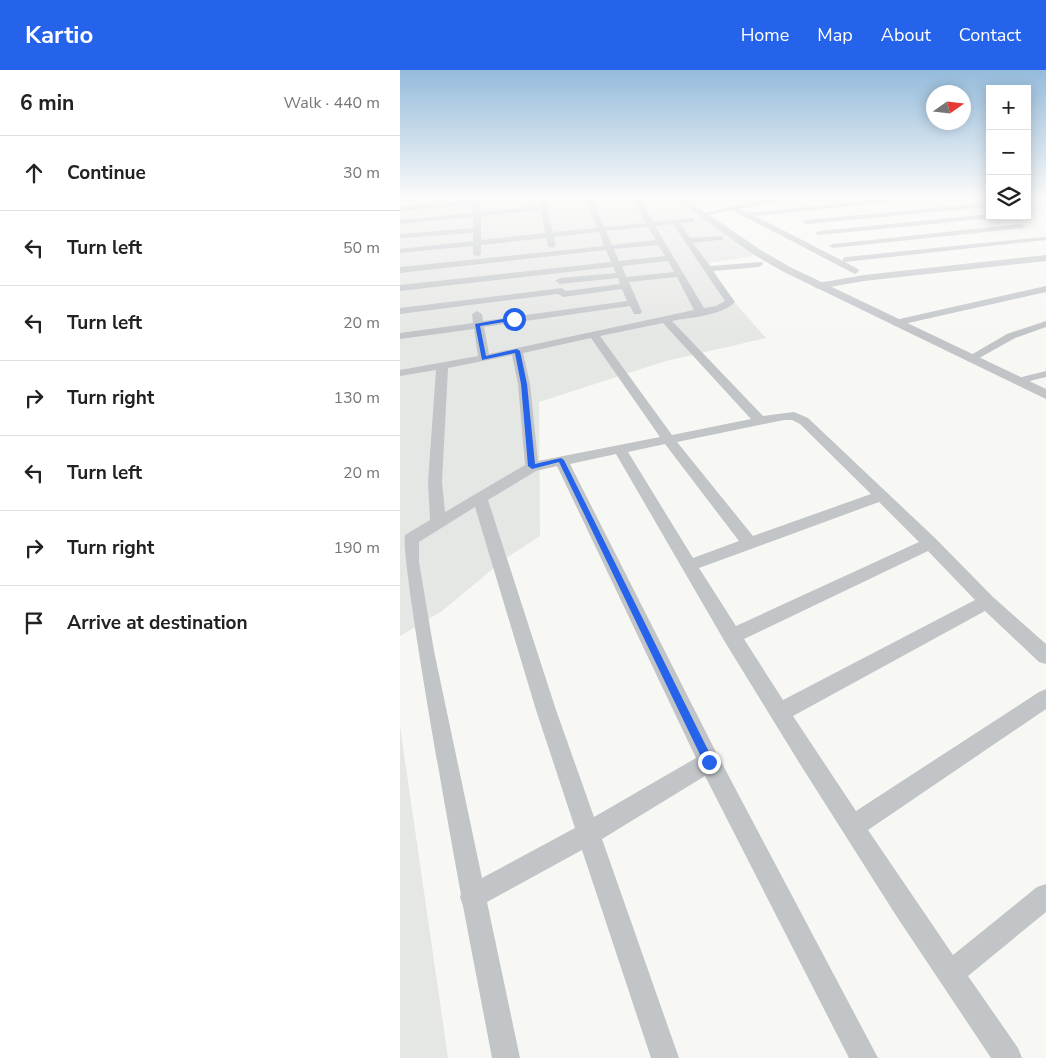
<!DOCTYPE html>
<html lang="en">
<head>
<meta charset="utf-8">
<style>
	body { margin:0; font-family:"Nunito Sans",sans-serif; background:#f6f6f6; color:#222 }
	.controls { position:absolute; right:15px; top:15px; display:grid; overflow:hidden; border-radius:0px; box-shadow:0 2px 12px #0003 }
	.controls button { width:45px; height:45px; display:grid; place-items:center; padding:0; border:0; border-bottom:1px solid #e0e0e0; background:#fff; color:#222; font:25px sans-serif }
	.compass { position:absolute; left:526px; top:15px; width:45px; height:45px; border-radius:50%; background:#fff; box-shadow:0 2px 12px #0003; rotate:76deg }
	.stop { position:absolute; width:15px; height:15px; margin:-11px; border:4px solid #2563eb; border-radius:50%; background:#fff }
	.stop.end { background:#2563eb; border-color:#fff; box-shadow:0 1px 5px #0008 }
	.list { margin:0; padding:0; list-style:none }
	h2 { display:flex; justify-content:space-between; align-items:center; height:65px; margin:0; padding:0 20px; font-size:21px }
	h2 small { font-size:16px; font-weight:400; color:#767676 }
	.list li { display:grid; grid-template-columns:32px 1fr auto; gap:15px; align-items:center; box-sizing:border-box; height:75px; padding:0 20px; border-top:1px solid #e0e0e0 }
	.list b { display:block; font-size:19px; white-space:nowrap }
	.list em { font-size:16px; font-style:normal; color:#767676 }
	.icon { flex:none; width:28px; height:28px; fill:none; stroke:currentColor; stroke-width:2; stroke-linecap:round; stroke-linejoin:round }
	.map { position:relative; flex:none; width:646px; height:988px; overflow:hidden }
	header { display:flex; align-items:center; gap:30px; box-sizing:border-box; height:70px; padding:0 25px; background:#2563eb; color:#fff }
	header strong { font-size:24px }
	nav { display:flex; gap:28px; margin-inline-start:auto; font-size:18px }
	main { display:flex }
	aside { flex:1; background:#fff }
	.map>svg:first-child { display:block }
	.built { fill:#e5e7e5 }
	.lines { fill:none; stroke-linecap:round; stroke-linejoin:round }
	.secondary-casing { stroke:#b3b9bd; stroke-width:2 }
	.minor { fill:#c1c5c8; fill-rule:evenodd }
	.tertiary { fill:#c1c5c8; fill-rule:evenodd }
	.secondary { fill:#fff; fill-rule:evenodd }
	.route { fill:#2563eb }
</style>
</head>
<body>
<header>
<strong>Kartio</strong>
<nav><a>Home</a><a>Map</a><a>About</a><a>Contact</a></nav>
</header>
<main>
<aside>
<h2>6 min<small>Walk · 440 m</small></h2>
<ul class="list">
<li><svg class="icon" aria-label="ahead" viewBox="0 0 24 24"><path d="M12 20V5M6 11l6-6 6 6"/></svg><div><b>Continue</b></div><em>30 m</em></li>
<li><svg class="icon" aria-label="left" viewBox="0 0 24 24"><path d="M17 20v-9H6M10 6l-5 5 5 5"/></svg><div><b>Turn left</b></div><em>50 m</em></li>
<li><svg class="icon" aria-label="left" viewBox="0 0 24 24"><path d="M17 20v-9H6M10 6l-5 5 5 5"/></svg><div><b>Turn left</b></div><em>20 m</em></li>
<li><svg class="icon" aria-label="right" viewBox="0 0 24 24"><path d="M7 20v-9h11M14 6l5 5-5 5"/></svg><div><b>Turn right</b></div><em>130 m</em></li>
<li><svg class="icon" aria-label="left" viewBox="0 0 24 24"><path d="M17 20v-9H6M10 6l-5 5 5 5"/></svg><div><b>Turn left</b></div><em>20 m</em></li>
<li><svg class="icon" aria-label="right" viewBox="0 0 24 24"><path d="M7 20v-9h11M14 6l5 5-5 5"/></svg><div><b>Turn right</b></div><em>190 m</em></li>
<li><svg class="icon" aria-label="arrive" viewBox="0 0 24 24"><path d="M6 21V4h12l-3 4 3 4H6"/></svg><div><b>Arrive at destination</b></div></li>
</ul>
</aside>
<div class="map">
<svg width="646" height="988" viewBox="0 0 646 988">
	<rect width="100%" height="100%" fill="#f7f7f4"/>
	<path class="built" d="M 61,126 L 269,126 L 309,152 L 354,186 L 309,193 L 327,224 L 366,268 L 266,291 L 139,332 L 140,466 L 106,488 L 42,541 L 0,566 L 0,137 Z
		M 0,656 L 48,988 L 0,988 Z"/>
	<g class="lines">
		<g class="secondary-casing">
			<path id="secondary" d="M 646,126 L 646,130 L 641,127 L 641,126 Z"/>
		</g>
		<path class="minor" d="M 74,126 L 80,126 L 81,142 L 141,136 L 141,126 L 147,126 L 149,148 L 153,162 L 197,158 L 184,126 L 191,126 L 204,157 L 246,153 L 231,126 L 238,126 L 253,152 L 291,148 L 294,148 L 294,152 L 280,153 L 290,168 L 323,166 L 323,170 L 320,170 L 293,173 L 310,196 L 362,192 L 363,194 L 359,197 L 313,201 L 335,232 C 322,246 291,247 272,251 L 363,346 L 394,342 L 408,348 L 536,469 L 593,527 L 646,574 L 646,594 L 639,592 L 585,541 L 393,646 L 456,741 L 639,622 L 646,619 L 646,639 L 468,760 L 553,885 L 637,817 L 646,814 L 646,842 L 568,906 L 618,978 L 622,988 L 591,988 L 497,847 L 400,694 L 325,572 L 216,384 L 170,394 L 317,684 L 478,988 L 449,988 L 305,706 L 202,769 L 279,988 L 251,988 L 182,780 L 87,832 L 120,988 L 92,988 L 63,836 L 60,827 L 61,824 C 52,776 0,489 5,465 L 30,450 L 28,412 L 36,300 L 0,306 L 0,300 L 78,286 L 74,259 L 0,269 L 0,263 L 73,253 L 72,244 L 77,241 L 82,244 L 83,251 L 227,231 L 222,219 L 163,227 L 158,224 L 0,244 L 0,238 L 162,218 L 166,221 L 220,214 L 218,208 L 160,214 L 155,211 L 160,208 L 216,203 L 213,197 L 0,221 L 0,215 L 211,192 L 206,180 L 0,203 L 0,197 L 204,176 L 199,162 L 154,167 L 156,176 L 152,178 L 148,176 L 146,168 L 81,175 L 81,184 L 77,187 L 73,184 L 73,176 L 0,183 L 0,179 L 73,171 L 73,163 L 2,168 L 0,168 L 0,164 L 73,158 L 73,147 L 0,154 L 0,150 L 73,143 L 73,134 L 0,141 L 0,137 L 73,130 ZM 141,140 L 145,163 L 81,170 L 81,146 ZM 273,154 L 325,231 L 316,236 L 304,238 L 255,156 ZM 248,157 L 256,170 L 212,175 L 206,161 ZM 258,175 L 265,186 L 219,191 L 214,179 ZM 268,191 L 274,202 L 226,207 L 222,196 ZM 277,207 L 294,240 L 89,284 L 84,257 L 230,236 L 234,244 L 240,244 L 242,242 L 229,212 ZM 263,253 L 351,349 L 272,365 L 200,266 ZM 191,268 L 260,367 L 138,391 L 130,314 L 123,283 ZM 112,285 L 118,314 L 125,395 L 45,442 L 42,412 L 48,298 ZM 384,350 L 392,350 L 400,354 L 471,424 L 353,466 L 277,372 ZM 265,374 L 339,471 L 293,488 L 228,382 ZM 157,396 L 296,688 L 194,747 L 156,640 L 88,430 L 136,401 ZM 479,432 L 519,472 L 336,556 L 299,498 ZM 75,437 L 136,640 L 175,758 L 82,808 L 34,581 L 19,492 L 19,472 ZM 528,481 L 575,530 L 383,630 L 344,569 Z
			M 384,126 L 401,126 L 340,139 L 348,143 L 519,126 L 549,126 L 355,146 L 443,191 L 443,188 L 446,187 L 643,167 L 646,167 L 646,170 L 445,192 L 458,199 L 459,201 L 455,204 L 332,140 L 301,146 L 297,144 Z
			M 585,133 L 589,135 L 588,137 L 406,154 L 402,152 L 406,150 Z
			M 590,144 L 590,146 L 594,146 L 593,148 L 419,165 L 415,163 L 419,161 Z
			M 621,154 L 625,156 L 624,158 L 433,178 L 429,176 L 433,174 Z
			M 646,185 L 646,191 L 464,211 L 418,219 L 413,216 L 418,213 L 464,205 Z
			M 646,216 L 646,222 L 495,256 L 490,253 L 495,250 Z
			M 646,251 L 646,257 L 615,268 L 574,291 L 570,292 L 564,289 L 607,264 Z
			M 646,301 L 646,307 L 618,314 L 612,311 L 614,309 Z"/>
		<path class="tertiary" d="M 272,126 L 282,126 L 359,179 L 390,197 L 646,319 L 646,329 L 382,201 L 351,183 Z"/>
		<use href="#secondary" class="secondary"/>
	</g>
	<linearGradient id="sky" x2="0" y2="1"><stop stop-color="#94bbdb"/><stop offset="0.48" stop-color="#fbfbfa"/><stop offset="1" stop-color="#fbfbfa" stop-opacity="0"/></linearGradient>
	<rect width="646" height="265" fill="url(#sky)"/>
	<path class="route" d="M 114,247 L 116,250 L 80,256 L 86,286 L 117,279 L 120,281 L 127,314 L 135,394 L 161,388 L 164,390 L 312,688 L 314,692 L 312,695 L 309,697 L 305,695 L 159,392 L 132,399 L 128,396 L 121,314 L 115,283 L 82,290 L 75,254 Z"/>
</svg>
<div class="controls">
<button>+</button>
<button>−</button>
<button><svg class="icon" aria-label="layers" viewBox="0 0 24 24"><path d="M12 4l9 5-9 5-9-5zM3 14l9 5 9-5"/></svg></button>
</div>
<svg class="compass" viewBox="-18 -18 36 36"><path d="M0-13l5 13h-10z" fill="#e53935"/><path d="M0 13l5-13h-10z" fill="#767676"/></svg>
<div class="stop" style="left:114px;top:249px"></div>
<div class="stop end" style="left:309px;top:692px"></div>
</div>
</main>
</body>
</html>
